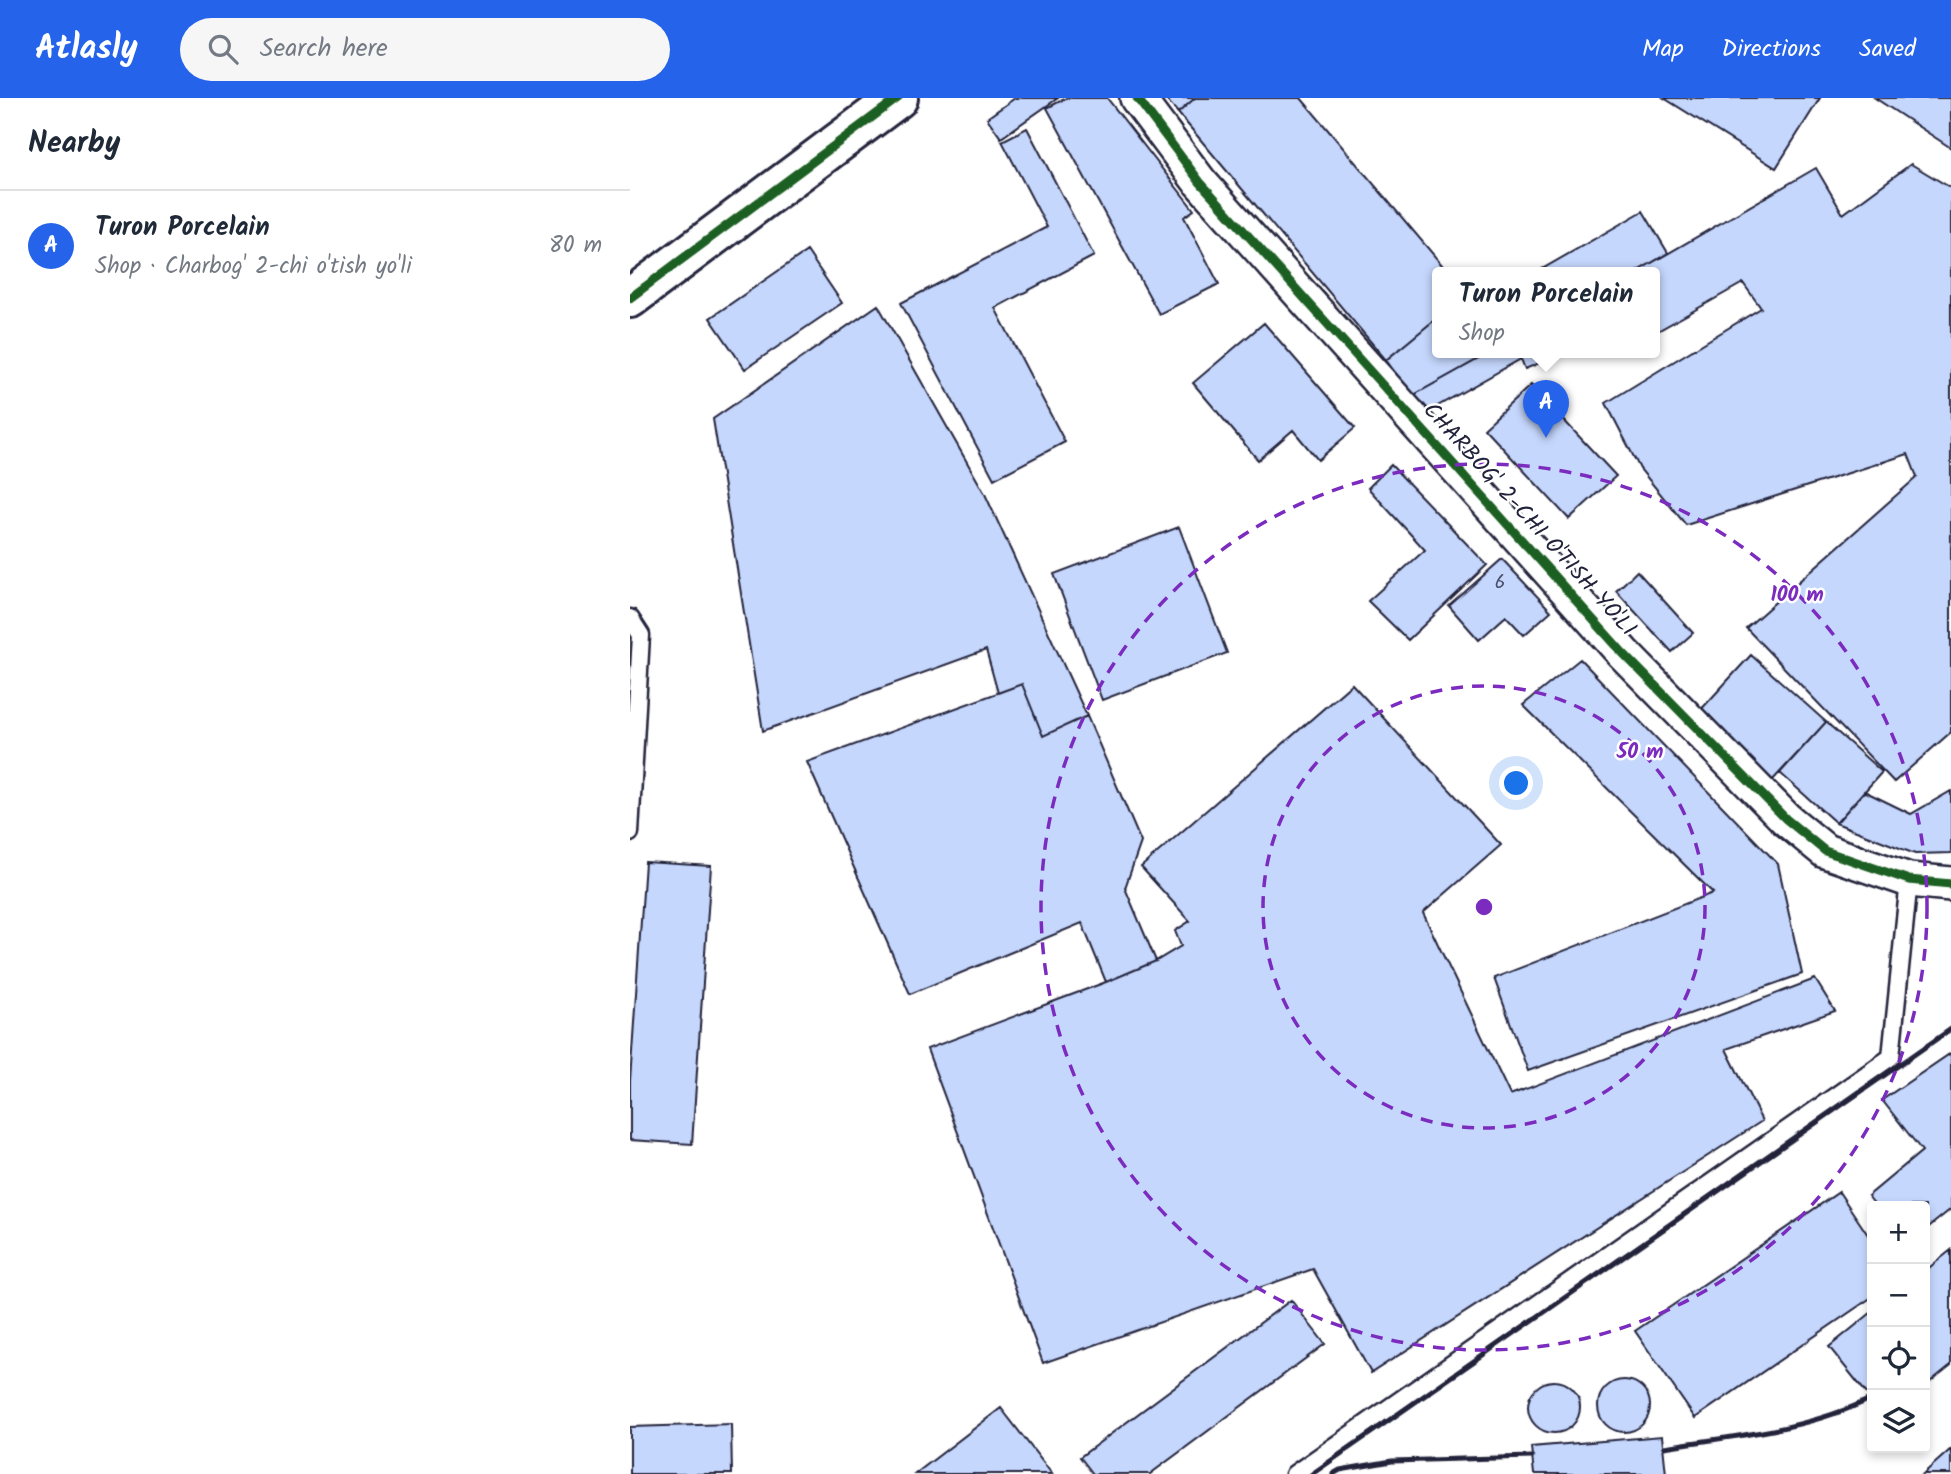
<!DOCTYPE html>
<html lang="en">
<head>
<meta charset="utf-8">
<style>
	body { margin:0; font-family:Kalam,sans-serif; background:#f6f6f7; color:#1f2937 }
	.controls { position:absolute; right:21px; bottom:21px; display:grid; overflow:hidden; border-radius:7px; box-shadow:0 4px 10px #0003 }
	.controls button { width:63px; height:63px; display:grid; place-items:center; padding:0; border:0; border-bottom:2px solid #e0e1e3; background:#fff; color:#1f2937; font:35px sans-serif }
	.you { position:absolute; left:887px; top:686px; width:24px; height:24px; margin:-18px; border:5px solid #fff; border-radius:50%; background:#1a73e8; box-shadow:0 0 0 10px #1a73e833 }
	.badge { display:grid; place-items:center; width:46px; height:46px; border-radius:50%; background:#2563eb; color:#fff; font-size:23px; font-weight:700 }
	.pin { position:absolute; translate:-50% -58px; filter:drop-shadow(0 2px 4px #0008) }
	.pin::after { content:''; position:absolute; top:37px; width:24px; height:21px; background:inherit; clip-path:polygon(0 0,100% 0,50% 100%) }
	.popup { position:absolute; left:802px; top:169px; width:228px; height:91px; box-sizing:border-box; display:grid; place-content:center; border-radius:7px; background:#fff; filter:drop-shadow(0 2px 5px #0005); font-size:23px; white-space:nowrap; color:#747a83 }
	.popup b { font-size:26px; color:#1f2937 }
	.popup::after { content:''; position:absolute; left:50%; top:100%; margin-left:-14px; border:14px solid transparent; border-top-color:#fff }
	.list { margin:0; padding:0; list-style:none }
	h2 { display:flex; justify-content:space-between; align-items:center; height:91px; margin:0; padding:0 28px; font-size:30px }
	h2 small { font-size:23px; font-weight:400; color:#747a83 }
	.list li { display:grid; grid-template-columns:46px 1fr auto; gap:21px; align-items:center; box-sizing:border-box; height:112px; padding:0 28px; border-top:2px solid #e0e1e3 }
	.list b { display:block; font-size:26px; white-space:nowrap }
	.list p { margin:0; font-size:23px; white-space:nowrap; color:#747a83 }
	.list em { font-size:23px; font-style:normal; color:#747a83 }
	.icon { flex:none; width:38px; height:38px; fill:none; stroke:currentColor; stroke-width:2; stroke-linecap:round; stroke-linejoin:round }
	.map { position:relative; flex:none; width:1321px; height:1376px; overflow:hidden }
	header { display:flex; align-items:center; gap:42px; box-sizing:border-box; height:98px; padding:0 35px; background:#2563eb; color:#fff }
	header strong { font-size:33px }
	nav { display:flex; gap:38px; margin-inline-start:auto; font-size:24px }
	.search { width:490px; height:63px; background:#f6f6f7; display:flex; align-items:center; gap:18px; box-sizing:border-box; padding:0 24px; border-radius:38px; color:#747a83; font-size:26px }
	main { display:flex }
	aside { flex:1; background:#fff }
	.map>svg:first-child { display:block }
	.building { fill:#c5d7fd; stroke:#22223b; stroke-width:2 }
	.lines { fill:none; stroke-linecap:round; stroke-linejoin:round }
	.lane-casing { stroke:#22223b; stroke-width:21 }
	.street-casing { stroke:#22223b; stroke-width:38 }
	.secondary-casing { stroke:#22223b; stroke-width:44 }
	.lane { stroke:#fff; stroke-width:16 }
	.street { stroke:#fff; stroke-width:33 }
	.secondary { stroke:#fff; stroke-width:38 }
	.rail { stroke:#22223b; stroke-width:5 }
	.cycleway-casing { stroke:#fff; stroke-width:13 }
	.cycleway { stroke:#1b5e20; stroke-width:9 }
	.ring { fill:none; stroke:#7b2cbf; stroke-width:3.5; stroke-dasharray:12 9 }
	.labels { text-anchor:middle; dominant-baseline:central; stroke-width:5; stroke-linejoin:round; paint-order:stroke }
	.number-label { font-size:19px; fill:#4b4f6c }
	.street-label { font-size:23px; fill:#22223b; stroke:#fff }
	.centre { fill:#7b2cbf; stroke:#fff; stroke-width:3.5 }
	.ring-label { font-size:21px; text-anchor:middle; font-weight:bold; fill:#7b2cbf; stroke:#fff; stroke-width:5; stroke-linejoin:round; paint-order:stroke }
</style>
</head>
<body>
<header>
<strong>Atlasly</strong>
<div class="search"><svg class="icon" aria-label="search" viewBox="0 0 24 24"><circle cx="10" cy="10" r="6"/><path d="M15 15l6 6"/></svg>Search here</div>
<nav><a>Map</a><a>Directions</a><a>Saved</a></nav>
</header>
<main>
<aside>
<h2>Nearby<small></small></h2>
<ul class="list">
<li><span class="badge">A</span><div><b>Turon Porcelain</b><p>Shop · Charbog' 2-chi o'tish yo'li</p></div><em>80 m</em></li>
</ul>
</aside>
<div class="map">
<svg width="1321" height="1376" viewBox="0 0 1321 1376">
	<rect width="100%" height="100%" fill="#fff"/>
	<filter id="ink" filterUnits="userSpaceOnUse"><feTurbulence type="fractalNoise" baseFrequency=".0143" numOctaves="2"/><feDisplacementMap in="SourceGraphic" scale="14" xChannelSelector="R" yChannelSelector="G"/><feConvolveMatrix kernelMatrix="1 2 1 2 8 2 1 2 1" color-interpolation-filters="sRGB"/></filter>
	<g filter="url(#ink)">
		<path class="building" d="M 385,0 L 428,0 L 371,40 L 357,20 Z
			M 436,0 L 477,0 L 564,112 L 554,119 L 589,186 L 529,216 L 417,10 Z
			M 535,0 L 565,0 L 548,15 Z
			M 565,0 L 671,0 L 818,174 L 808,174 L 808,219 L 756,262 L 548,15 Z
			M 1034,0 L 1190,0 L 1146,70 Z
			M 1245,0 L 1321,0 L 1321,50 Z
			M 397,30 L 464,158 L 365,210 L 435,344 L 364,381 L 271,205 L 417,129 L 372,43 Z
			M 1281,66 L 1321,90 L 1321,634 L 1264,684 L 1116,530 L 1287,379 L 1278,356 L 1056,427 L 1010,371 L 976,305 L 1131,210 L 1113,185 L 1024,235 L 1024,174 L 1006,174 L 1186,70 L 1213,116 Z
			M 1013,113 L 1038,155 L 1006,174 L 907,174 Z
			M 177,153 L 212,205 L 115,271 L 80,220 Z
			M 248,207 L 355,396 L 457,618 L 413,638 L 392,586 L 368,595 L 356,552 L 133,633 L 83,321 Z
			M 808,219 L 808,254 L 861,254 L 782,298 L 756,262 Z
			M 634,225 L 725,330 L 688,362 L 663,332 L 628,362 L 563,285 Z
			M 861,254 L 937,254 L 895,271 L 891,261 L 797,314 L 782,298 Z
			M 901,287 L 986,378 L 939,421 L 854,330 Z
			M 761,367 L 857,467 L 778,542 L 738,503 L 795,452 L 738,390 Z
			M 549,429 L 597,555 L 472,602 L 424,476 Z
			M 872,461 L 921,513 L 894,537 L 876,518 L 849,542 L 819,508 Z
			M 1007,473 L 1063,535 L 1042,554 L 986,493 Z
			M 1121,557 L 1196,624 L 1142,683 L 1067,616 Z
			M 950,561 L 1148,766 L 1172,876 L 898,973 L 864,880 L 1083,795 L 893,607 Z
			M 392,586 L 413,638 L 457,618 L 511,744 L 495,790 L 526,863 L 476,884 L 452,825 L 280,896 L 177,664 Z
			M 722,586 L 871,747 L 793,815 L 880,997 L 1185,881 L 1205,913 L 1096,951 L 1132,1023 L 741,1275 L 683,1171 L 413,1265 L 297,951 L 476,884 L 526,863 L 551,848 L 545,833 L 560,823 L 511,769 Z
			M 1196,624 L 1252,674 L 1206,725 L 1150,675 Z
			M 1234,693 L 1281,716 L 1321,693 L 1321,755 L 1285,756 L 1206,725 Z
			M 15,764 L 81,768 L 62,1046 L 0,1042 L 0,983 Z
			M 1321,955 L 1321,1111 L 1295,1132 L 1295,1108 L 1246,1108 L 1238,1098 L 1292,1053 L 1252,1002 Z
			M 1209,1094 L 1242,1143 L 1242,1199 L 1065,1320 L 1005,1233 Z
			M 1321,1152 L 1321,1267 L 1295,1288 L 1295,1173 Z
			M 661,1202 L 695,1246 L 520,1376 L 463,1376 L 450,1359 Z
			M 1242,1214 L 1242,1292 L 1237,1296 L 1199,1249 Z
			M968 1308a26 26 0 1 1 52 0a26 26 0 1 1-52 0Z
			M898 1309a26 26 0 1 1 52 0a26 26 0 1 1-52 0Z
			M 371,1310 L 422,1376 L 285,1376 Z
			M 101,1326 L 102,1376 L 0,1376 L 0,1329 Z
			M 1032,1338 L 1036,1376 L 904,1376 L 901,1349 Z
			M 1321,1351 L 1321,1376 L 1293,1376 Z"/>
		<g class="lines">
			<g class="lane-casing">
				<path id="lane" d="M 0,520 L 11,537 L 0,735
					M 664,1376 L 1261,959 L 1279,782"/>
			</g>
			<g class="street-casing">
				<path id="street" d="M 507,0 L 570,84 L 993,555 L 1156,721 L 1195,753 L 1279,782 L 1321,786"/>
			</g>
			<g class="secondary-casing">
				<path id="secondary" d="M 0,200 L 268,0"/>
			</g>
			<use href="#lane" class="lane"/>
			<use href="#street" class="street"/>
			<use href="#secondary" class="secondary"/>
			<path class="rail" d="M 1034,1349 C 1104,1338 1178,1332 1242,1300
				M 682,1376 L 1321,931
				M 703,1376 L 710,1372 L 762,1363 L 902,1359"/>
			<g class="cycleway-casing">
				<path id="cycleway" d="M 507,0 L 570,84 L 993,555 L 1156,721 L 1195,753 L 1279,782 L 1321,786
					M 0,200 L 268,0"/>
			</g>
			<use href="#cycleway" class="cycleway"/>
		</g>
	</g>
	<g class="ring">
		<circle cx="854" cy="809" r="221"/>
		<circle cx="854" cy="809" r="443"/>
	</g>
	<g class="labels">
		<g class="number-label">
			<text x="870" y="485">6</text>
		</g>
		<g class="street-label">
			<text transform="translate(899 422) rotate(48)">CHARBOG' 2-CHI O'TISH YO'LI</text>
		</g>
	</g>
	<circle cx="854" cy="809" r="10" class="centre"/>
	<g class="ring-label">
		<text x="1167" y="503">100 m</text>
		<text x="1010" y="660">50 m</text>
	</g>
</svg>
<div class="controls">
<button>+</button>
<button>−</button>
<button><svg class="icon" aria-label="locate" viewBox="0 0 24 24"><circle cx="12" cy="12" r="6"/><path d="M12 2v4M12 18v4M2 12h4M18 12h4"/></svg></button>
<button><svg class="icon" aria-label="layers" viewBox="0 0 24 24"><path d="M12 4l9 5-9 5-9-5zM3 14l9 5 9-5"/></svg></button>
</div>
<div class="you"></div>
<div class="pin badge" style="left:916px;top:340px">A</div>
<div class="popup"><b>Turon Porcelain</b>Shop</div>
</div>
</main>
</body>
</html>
